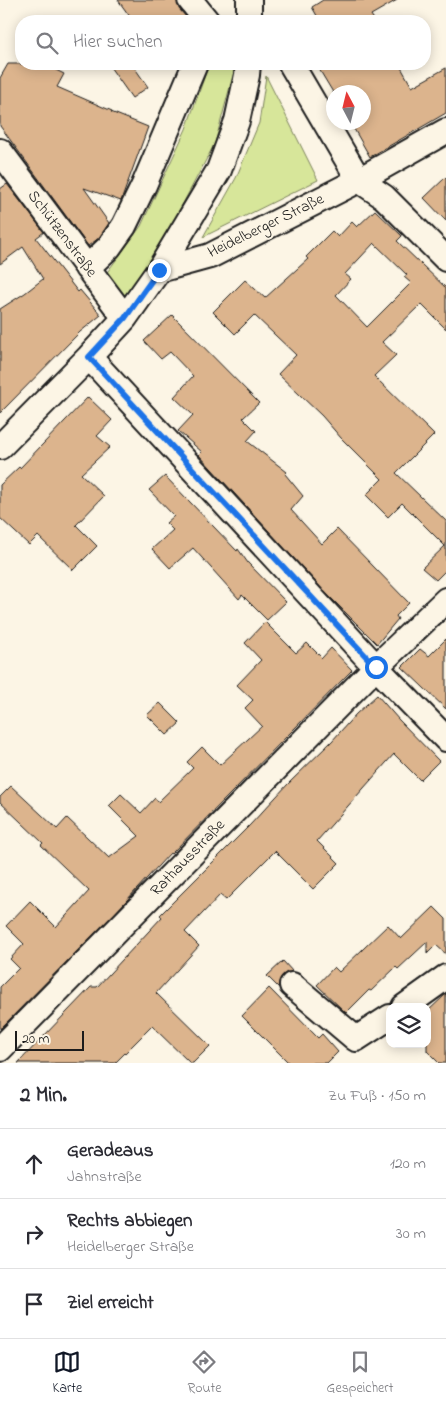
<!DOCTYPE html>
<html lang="de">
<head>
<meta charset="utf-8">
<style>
	body { margin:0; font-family:"Indie Flower",sans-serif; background:#f7f7f7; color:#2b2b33 }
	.controls { position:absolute; right:15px; bottom:15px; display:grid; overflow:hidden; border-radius:10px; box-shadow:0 2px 12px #0003 }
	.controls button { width:45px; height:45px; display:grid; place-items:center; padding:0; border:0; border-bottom:1px solid #e1e1e2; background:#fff; color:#2b2b33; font:25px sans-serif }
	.compass { position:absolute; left:326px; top:85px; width:45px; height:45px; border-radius:50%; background:#fff; box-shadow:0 2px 12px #0003; rotate:353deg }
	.scale { position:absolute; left:15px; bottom:12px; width:69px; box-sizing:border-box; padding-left:5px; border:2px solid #1c1c1c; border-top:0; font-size:14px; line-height:18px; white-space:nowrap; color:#1c1c1c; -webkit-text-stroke:4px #fcf5e5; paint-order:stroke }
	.stop { position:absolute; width:15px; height:15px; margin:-11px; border:4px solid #1a73e8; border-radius:50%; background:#fff }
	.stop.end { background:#1a73e8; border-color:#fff; box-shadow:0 1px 5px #0008 }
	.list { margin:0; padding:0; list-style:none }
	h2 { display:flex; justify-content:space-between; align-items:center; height:65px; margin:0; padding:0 20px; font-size:21px }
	h2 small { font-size:16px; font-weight:400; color:#7c7c81 }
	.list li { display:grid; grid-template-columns:32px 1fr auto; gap:15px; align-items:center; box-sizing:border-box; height:70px; padding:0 20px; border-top:1px solid #e1e1e2 }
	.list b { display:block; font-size:19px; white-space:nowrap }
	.list p { margin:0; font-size:16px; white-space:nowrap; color:#7c7c81 }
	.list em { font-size:16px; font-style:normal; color:#7c7c81 }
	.icon { flex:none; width:28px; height:28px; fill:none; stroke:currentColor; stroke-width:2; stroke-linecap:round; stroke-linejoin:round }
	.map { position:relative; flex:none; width:446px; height:1063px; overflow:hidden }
	.search { position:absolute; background:#fff; box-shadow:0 2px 12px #0003; left:15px; right:15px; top:15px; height:55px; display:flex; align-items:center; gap:12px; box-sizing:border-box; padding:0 18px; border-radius:20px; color:#7c7c81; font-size:19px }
	.sheet { height:275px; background:#fff }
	nav { display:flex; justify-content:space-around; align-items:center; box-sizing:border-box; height:70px; border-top:1px solid #e1e1e2; background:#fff; font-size:14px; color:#7c7c81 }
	nav a { display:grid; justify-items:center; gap:2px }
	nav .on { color:#111827 }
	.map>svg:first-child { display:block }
	.green { fill:#d7e69a; stroke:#7a815b }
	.building { fill:#dcb48d; stroke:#1c1c1c; fill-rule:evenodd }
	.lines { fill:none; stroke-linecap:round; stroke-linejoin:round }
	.minor-casing { stroke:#1c1c1c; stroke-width:28 }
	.minor { stroke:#fcf5e5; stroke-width:24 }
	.route { stroke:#1a73e8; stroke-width:6 }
	.labels { text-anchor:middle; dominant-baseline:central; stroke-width:4; stroke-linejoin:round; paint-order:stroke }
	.street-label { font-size:16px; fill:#1c1c1c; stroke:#fcf5e5 }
</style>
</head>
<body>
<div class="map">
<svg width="446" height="1063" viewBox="0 0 446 1063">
	<rect width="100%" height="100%" fill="#fcf5e5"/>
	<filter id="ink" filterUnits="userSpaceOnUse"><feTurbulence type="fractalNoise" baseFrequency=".02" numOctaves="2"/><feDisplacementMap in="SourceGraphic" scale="10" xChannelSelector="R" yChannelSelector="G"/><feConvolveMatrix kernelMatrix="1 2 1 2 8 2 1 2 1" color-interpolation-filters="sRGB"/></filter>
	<g filter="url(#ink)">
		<path class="green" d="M 209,64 L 236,64 L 215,143 L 171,226 L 126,300 L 105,275 L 141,226 L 186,129 Z
			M 266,76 L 318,180 L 203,237 L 236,178 L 259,123 Z"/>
		<path class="building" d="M 118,0 L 177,0 L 179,9 L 190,21 L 133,21 Z
			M 323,0 L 397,0 L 371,15 L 375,21 L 320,21 L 312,7 Z
			M 8,64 L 44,64 L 64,74 L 57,87 L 112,111 L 111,112 L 148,127 L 121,201 L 84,188 L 109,223 L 99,238 L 88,246 L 0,126 L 0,78 Z
			M 108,64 L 132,64 L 148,87 L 132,98 Z
			M 316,64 L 399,64 L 412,87 L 446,68 L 446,113 L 370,157 L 350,122 L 364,122 L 364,92 L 334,92 L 334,94 Z
			M 446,177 L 446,221 L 424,198 Z
			M 7,184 L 44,232 L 36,238 L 78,292 L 80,290 L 101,315 L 80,332 L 0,413 L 0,309 L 25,293 L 43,279 L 23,247 L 0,264 L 0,189 Z
			M 375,210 L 402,236 L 397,241 L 446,288 L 446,329 L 421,304 L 382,342 L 396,355 L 374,376 L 434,435 L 396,473 L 446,521 L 446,570 L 436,580 L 422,568 L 445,546 L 402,503 L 388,517 L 366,495 L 382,479 L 341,438 L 322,416 L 278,374 L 296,355 L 254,315 L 235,334 L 213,312 L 245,280 L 265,298 L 308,259 L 306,257 L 332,231 L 338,237 L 352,222 L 357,227 ZM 374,243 L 407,275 L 404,277 L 411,283 L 367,327 L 336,295 L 351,279 L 345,274 Z
			M 172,315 L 259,403 L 243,418 L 256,431 L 247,441 L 287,472 L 285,474 L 303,496 L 291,510 L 322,544 L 337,529 L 409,603 L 396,616 L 398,619 L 377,644 L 324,591 L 199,455 L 202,452 L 178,431 L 193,415 L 174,397 L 193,376 L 170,352 L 161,359 L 144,341 Z
			M 88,397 L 112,420 L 97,436 L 110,447 L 81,474 L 104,496 L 76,525 L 97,546 L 73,570 L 38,536 L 29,545 L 0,518 L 0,485 L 19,467 L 20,468 Z
			M 165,476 L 237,551 L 238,549 L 248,563 L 286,602 L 267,620 L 242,595 L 239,599 L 193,548 L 170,568 L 152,549 L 173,530 L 166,523 L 174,516 L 149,490 Z
			M 265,622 L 296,653 L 307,643 L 322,658 L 331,648 L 352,670 L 171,854 L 170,853 L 115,913 L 0,1029 L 0,987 L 19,968 L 10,959 L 24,944 L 6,926 L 30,901 L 56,927 L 89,891 L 41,845 L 43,843 L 0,802 L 0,797 L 11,786 L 57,829 L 67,818 L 109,858 L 139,836 L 109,806 L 121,794 L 141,813 L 155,798 L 158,802 L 193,768 L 187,762 L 202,747 L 220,765 L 262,726 L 245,708 L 253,700 L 237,685 L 261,660 L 245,643 Z
			M 446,639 L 446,709 L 402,667 L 420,649 L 429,656 Z
			M 377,695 L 399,720 L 439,761 L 420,780 L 394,754 L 317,841 L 339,863 L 313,889 L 275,851 L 226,900 L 220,895 L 185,932 L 199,946 L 156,993 L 210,1046 L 193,1063 L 190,1063 L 152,1026 L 115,1063 L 18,1063 L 91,987 L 97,987 L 162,917 L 160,915 L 250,825 L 288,784 L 332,741 L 356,714 Z
			M 160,703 L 180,723 L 167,735 L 147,715 Z
			M 434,907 L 446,919 L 446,954 L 436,945 L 427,954 L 427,942 L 398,969 L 396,967 L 371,991 L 369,990 L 346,1013 L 317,985 L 334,967 L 339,972 L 388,925 L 401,939 Z
			M 283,961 L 293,972 L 287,972 L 282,976 L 279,982 L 279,988 L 267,976 Z
			M 269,988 L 318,1038 L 322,1034 L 338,1052 L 327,1063 L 289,1063 L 242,1016 Z
			M 446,994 L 446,1063 L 439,1063 L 427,1051 L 427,1012 Z"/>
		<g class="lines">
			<g class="minor-casing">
				<path id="minor" d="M 190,0 L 207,21
					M 249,21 L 249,0
					M 291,64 L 359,180 L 384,197 L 446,259
					M 0,151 L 125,318
					M 87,268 L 109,247 L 124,226 L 144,185 L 195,64
					M 159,270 L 210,256 L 359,180 L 446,131
					M 89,357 L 376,667 L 446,739
					M 0,447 L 89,357 L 125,318 L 159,270 L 219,170 L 237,121 L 247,75 L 248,64
					M 292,985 L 356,1039 L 390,1017
					M 404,1007 L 446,977
					M 0,1049 L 376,667 L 446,600"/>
			</g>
			<use href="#minor" class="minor"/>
		</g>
	</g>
	<g class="lines" filter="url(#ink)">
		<path class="route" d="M 159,270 L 125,318 L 89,357 L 376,667"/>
	</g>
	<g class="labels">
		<g class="street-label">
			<text transform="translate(266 226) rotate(-26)">Heidelberger Straße</text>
			<text transform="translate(62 234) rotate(53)">Schützenstraße</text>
			<text transform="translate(188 858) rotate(-46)">Rathausstraße</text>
		</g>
	</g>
</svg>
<div class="controls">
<button><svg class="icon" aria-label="layers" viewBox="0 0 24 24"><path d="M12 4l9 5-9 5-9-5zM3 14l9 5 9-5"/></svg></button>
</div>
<svg class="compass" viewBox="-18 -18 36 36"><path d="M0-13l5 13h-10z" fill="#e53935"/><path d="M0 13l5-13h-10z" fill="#7c7c81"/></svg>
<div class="scale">20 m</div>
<div class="stop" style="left:376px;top:667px"></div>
<div class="stop end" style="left:159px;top:270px"></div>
<div class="search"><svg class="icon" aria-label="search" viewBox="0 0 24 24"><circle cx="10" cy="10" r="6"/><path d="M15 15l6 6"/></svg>Hier suchen</div>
</div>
<section class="sheet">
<h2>2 Min.<small>Zu Fuß · 150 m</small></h2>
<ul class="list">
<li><svg class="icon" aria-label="ahead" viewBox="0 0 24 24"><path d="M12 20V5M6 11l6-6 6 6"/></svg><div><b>Geradeaus</b><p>Jahnstraße</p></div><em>120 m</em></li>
<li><svg class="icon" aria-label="right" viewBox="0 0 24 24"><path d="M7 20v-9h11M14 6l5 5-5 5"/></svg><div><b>Rechts abbiegen</b><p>Heidelberger Straße</p></div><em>30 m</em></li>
<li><svg class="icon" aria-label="arrive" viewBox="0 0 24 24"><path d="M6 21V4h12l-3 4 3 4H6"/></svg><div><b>Ziel erreicht</b></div></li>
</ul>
</section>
<nav>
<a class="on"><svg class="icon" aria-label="map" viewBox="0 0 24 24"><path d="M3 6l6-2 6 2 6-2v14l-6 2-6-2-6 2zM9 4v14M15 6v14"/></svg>Karte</a>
<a><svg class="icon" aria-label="directions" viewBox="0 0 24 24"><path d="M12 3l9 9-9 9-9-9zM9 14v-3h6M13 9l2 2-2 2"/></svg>Route</a>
<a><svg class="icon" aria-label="saved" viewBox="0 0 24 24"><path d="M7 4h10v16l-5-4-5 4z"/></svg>Gespeichert</a>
</nav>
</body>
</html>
